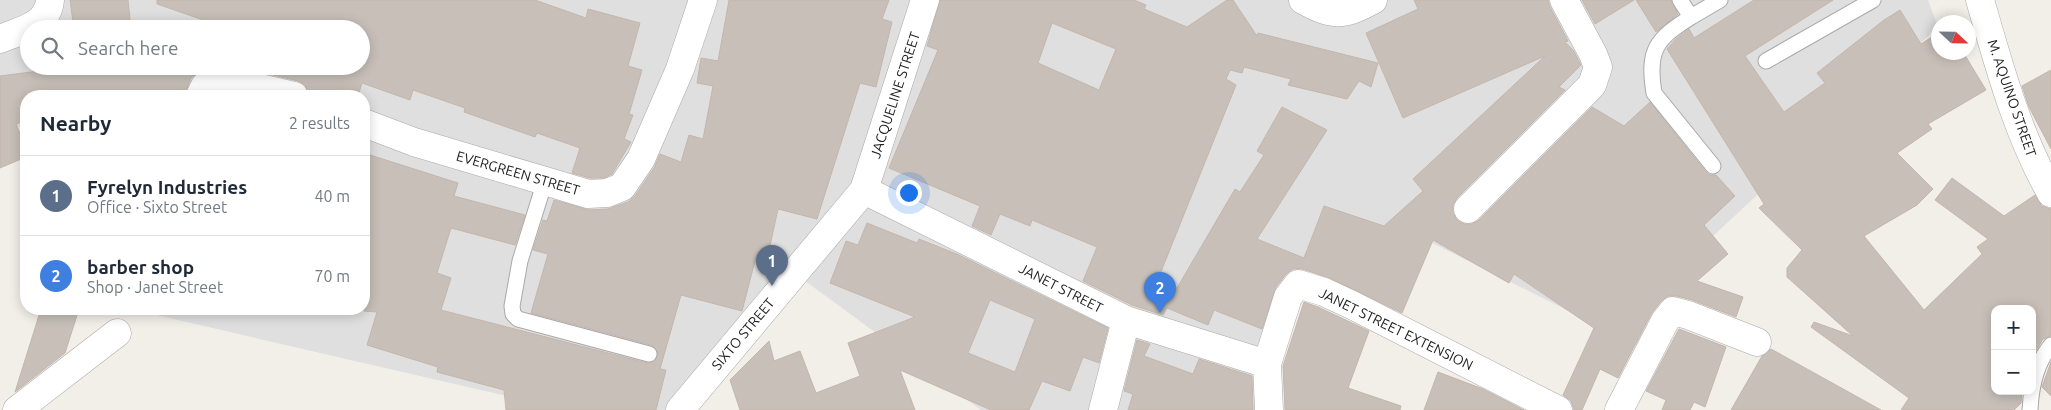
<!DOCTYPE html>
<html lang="en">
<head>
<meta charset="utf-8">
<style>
	body { margin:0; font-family:Ubuntu,sans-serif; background:#f6f6f7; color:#1f2937 }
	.controls { position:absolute; right:15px; bottom:15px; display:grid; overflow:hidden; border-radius:10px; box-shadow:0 2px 12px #0003 }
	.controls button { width:45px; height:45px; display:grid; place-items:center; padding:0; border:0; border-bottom:1px solid #e0e1e3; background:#fff; color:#1f2937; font:25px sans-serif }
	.compass { position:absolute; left:1931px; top:15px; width:45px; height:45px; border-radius:50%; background:#fff; box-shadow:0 2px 12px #0003; rotate:112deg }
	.you { position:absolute; left:908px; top:192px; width:18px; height:18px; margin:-12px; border:4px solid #fff; border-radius:50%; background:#1a73e8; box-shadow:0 0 0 8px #1a73e833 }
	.badge { display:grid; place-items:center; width:32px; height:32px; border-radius:50%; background:#d40000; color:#fff; font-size:16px; font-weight:700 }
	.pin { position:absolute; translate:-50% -41px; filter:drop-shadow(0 1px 2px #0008) }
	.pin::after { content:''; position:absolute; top:26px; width:18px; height:15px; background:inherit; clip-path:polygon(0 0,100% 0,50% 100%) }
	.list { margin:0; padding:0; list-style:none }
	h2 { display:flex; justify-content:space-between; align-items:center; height:65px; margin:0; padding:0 20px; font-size:21px }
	h2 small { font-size:16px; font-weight:400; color:#747a83 }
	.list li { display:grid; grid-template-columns:32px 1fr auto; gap:15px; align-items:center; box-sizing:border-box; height:80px; padding:0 20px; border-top:1px solid #e0e1e3 }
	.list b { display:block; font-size:19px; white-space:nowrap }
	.list p { margin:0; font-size:16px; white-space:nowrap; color:#747a83 }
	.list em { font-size:16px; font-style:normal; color:#747a83 }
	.icon { flex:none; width:28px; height:28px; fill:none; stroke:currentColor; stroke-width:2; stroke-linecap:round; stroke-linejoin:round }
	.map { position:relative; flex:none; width:2051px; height:410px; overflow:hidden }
	.search { position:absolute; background:#fff; box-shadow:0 2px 12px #0003; left:20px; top:20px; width:350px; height:55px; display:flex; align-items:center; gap:12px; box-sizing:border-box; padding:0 18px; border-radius:28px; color:#747a83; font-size:19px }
	.panel { position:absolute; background:#fff; box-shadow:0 2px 12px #0003; left:20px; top:90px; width:350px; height:225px; border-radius:20px }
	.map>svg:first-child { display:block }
	.residential { fill:#e0dfdf; fill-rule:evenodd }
	.building { fill:#c7bfb8; stroke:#c4b6ab; fill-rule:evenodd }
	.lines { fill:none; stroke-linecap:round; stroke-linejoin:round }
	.lane-casing { stroke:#a9a9a9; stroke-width:17 }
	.street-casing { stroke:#a9a9a9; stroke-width:29 }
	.lane { stroke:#fff; stroke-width:15 }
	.street { stroke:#fff; stroke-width:28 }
	.labels { text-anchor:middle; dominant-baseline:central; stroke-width:5; stroke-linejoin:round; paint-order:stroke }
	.street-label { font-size:14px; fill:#222; stroke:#fff }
</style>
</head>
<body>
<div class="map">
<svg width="2051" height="410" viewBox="0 0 2051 410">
	<rect width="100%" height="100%" fill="#f2efe9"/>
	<path class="residential" d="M 0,0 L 1928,0 L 1938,27 L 1712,237 L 1651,352 L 1400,227 L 1368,298 L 1294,264 L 1261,349 L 1264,410 L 981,410 L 782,264 L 665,410 L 567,410 L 130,309 L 364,309 L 364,96 L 26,96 L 26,125 L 0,131 ZM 29,29 L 361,29 L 361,66 L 29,66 Z"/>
	<path class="building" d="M 70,0 L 128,0 L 131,29 L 74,29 Z
		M 157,0 L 535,0 L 586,18 L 588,9 L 640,23 L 628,66 L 642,70 L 629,114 L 633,115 L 624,139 L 631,142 L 612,174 L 604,178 L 590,178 L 572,173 L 580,148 L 537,133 L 535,137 L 464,112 L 465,108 L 413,90 L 410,100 L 362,83 L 358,96 L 309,96 L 305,85 L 298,81 L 236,66 L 361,66 L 361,29 L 229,29 L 157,4 Z
		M 729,0 L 889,0 L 882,19 L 892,22 L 876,87 L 860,83 L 817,219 L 778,209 L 766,264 L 755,261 L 742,311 L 681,295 L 660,369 L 666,370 L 656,410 L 506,410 L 504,390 L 437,372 L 438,367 L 367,345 L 377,312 L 364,311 L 364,153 L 458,183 L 454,196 L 525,215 L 515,245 L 451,228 L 437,273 L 451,278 L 441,310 L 647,363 L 655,361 L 658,352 L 651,345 L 531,313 L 548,254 L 533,250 L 543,220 L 547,221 L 554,200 L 589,210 L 608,209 L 628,202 L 635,196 L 654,168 L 660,154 L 681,162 L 689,135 L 703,139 L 713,86 L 697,83 L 701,58 L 718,61 Z
		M 940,0 L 1134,0 L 1146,5 L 1144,9 L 1187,27 L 1227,0 L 1233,0 L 1257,36 L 1258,33 L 1378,63 L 1371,87 L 1359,81 L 1347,99 L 1288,85 L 1291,79 L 1244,67 L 1242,73 L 1230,70 L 1226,79 L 1236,85 L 1158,279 L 1177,288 L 1235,189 L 1240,192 L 1264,155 L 1257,151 L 1282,107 L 1327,130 L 1257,239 L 1304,258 L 1324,206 L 1384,226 L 1423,191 L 1413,179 L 1545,56 L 1403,118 L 1366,33 L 1418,9 L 1414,0 L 1548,0 L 1550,7 L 1568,41 L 1565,42 L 1573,50 L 1581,65 L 1559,87 L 1565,90 L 1457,198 L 1453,205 L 1453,213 L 1457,220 L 1464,224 L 1472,224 L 1479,220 L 1592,107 L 1624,126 L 1650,102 L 1706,172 L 1710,175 L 1716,175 L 1735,196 L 1704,225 L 1728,254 L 1697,281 L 1743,297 L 1736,317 L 1692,300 L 1677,296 L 1668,296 L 1661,301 L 1651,314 L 1618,378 L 1600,369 L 1582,410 L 1574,410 L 1571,401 L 1563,395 L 1594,328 L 1514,274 L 1509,283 L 1433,240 L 1402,313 L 1330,278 L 1302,269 L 1293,269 L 1286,274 L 1276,287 L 1262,329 L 1214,310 L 1208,325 L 1167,308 L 1163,315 L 1132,305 L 1083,281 L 1097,247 L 1032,220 L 1030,226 L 1000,214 L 991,235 L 972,226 L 980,206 L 889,168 L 938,50 L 927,46 ZM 1052,23 L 1116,49 L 1099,90 L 1038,63 Z
		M 1582,0 L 1634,0 L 1595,24 Z
		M 1636,0 L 1671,0 L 1678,14 L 1656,32 Z
		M 1754,0 L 1833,0 L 1745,56 L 1784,112 L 1825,83 L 1817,73 L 1884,20 L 1900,10 L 1921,44 L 1938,33 L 1938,52 L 1963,52 L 1986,90 L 1928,124 L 1932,129 L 1897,153 L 1933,189 L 1917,205 L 1864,236 L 1924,310 L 1982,254 L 1977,247 L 1988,239 L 1935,200 L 1952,178 L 2004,216 L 2035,195 L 2042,206 L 2051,209 L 2051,336 L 2043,339 L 2032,357 L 2032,309 L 1995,309 L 1995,391 L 2022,391 L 2021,403 L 2014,410 L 1901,410 L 1909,398 L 1811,327 L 1814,322 L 1853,336 L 1787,277 L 1787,268 L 1802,250 L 1759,208 L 1764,204 L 1667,49 L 1676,39 L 1689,29 L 1694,38 Z
		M 78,66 L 212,66 L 199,72 L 191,78 L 184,96 L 26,96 L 26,120 L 16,124 L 26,148 L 26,157 L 0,168 L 0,76 Z
		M 2051,70 L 2051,149 L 2029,107 L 2022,86 Z
		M 867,223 L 917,243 L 919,239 L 959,255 L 1108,328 L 1099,363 L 1083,357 L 1070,391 L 1042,381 L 1029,410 L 991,410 L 900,370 L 915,410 L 740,410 L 730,380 L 769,341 L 774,361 L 800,351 L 816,393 L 860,376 L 848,343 L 915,317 L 830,283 L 846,241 L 858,245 ZM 990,300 L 1035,319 L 1015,372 L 968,353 Z
		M 1304,302 L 1318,307 L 1369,331 L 1348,388 L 1401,406 L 1400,410 L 1285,410 L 1283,366 Z
		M 41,309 L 79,309 L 65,353 L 15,392 Z
		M 1679,329 L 1726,347 L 1705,407 L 1694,402 L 1690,410 L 1662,410 L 1666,400 L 1646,391 Z
		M 1137,340 L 1150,344 L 1144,356 L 1193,374 L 1199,359 L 1252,376 L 1253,410 L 1128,410 L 1133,394 L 1124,391 Z
		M 1771,349 L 1881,410 L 1731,410 L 1762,356 Z
		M 2051,362 L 2051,396 L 2042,387 Z
		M 1438,372 L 1483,389 L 1524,410 L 1424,410 Z"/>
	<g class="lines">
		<g class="lane-casing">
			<path id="lane" d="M 1680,0 L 1691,17 L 1720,0
				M 1691,17 C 1656,39 1647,50 1654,93 L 1713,166
				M 1766,61 L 1873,0
				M 545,181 L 520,261 L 512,306 L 513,314 L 518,319 L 649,354
				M 2030,410 C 2031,388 2036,363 2051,345"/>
		</g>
		<g class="street-casing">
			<path id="street" d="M 1303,0 C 1334,17 1343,16 1373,0
				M 1980,0 C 1999,66 2017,133 2051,193
				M 0,39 C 21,30 48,26 50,0
				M 200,96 L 205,86 L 222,79 L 294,96
				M 364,123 L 414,142 L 545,181 L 588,194 L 607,193 L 622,187 L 641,159 L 680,69 L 703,0
				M 864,190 L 1126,320 L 1267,364
				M 1468,209 L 1592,85 L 1598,67 L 1593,54 L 1564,0
				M 17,410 L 117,333
				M 680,410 L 864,190 L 925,0
				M 1103,410 L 1126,320
				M 1269,410 L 1267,364 L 1288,297 L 1298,284 L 1324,292 L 1352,305 L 1558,410
				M 1619,410 L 1665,321 L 1673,311 L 1688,315 L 1757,342"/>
		</g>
		<use href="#lane" class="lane"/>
		<use href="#street" class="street"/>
	</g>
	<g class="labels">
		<g class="street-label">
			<text transform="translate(895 95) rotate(-72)">JACQUELINE STREET</text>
			<text transform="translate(2012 98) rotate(71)">M. AQUINO STREET</text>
			<text transform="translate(518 173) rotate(16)">EVERGREEN STREET</text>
			<text transform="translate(1061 288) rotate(27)">JANET STREET</text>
			<text transform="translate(1396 329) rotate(26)">JANET STREET EXTENSION</text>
			<text transform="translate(743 334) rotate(-50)">SIXTO STREET</text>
		</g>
	</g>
</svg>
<div class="controls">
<button>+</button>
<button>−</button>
</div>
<svg class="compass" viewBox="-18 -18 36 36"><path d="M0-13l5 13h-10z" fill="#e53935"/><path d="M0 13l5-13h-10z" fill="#747a83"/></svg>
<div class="you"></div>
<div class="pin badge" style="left:772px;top:286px;background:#5c6f8a">1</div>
<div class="pin badge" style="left:1160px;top:313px;background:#3f7fe0">2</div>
<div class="search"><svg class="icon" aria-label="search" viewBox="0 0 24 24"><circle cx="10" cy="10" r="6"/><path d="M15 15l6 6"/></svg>Search here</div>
<section class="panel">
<h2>Nearby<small>2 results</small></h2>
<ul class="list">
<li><span class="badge" style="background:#5c6f8a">1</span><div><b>Fyrelyn Industries</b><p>Office · Sixto Street</p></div><em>40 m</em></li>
<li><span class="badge" style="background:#3f7fe0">2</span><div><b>barber shop</b><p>Shop · Janet Street</p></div><em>70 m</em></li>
</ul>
</section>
</div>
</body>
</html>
